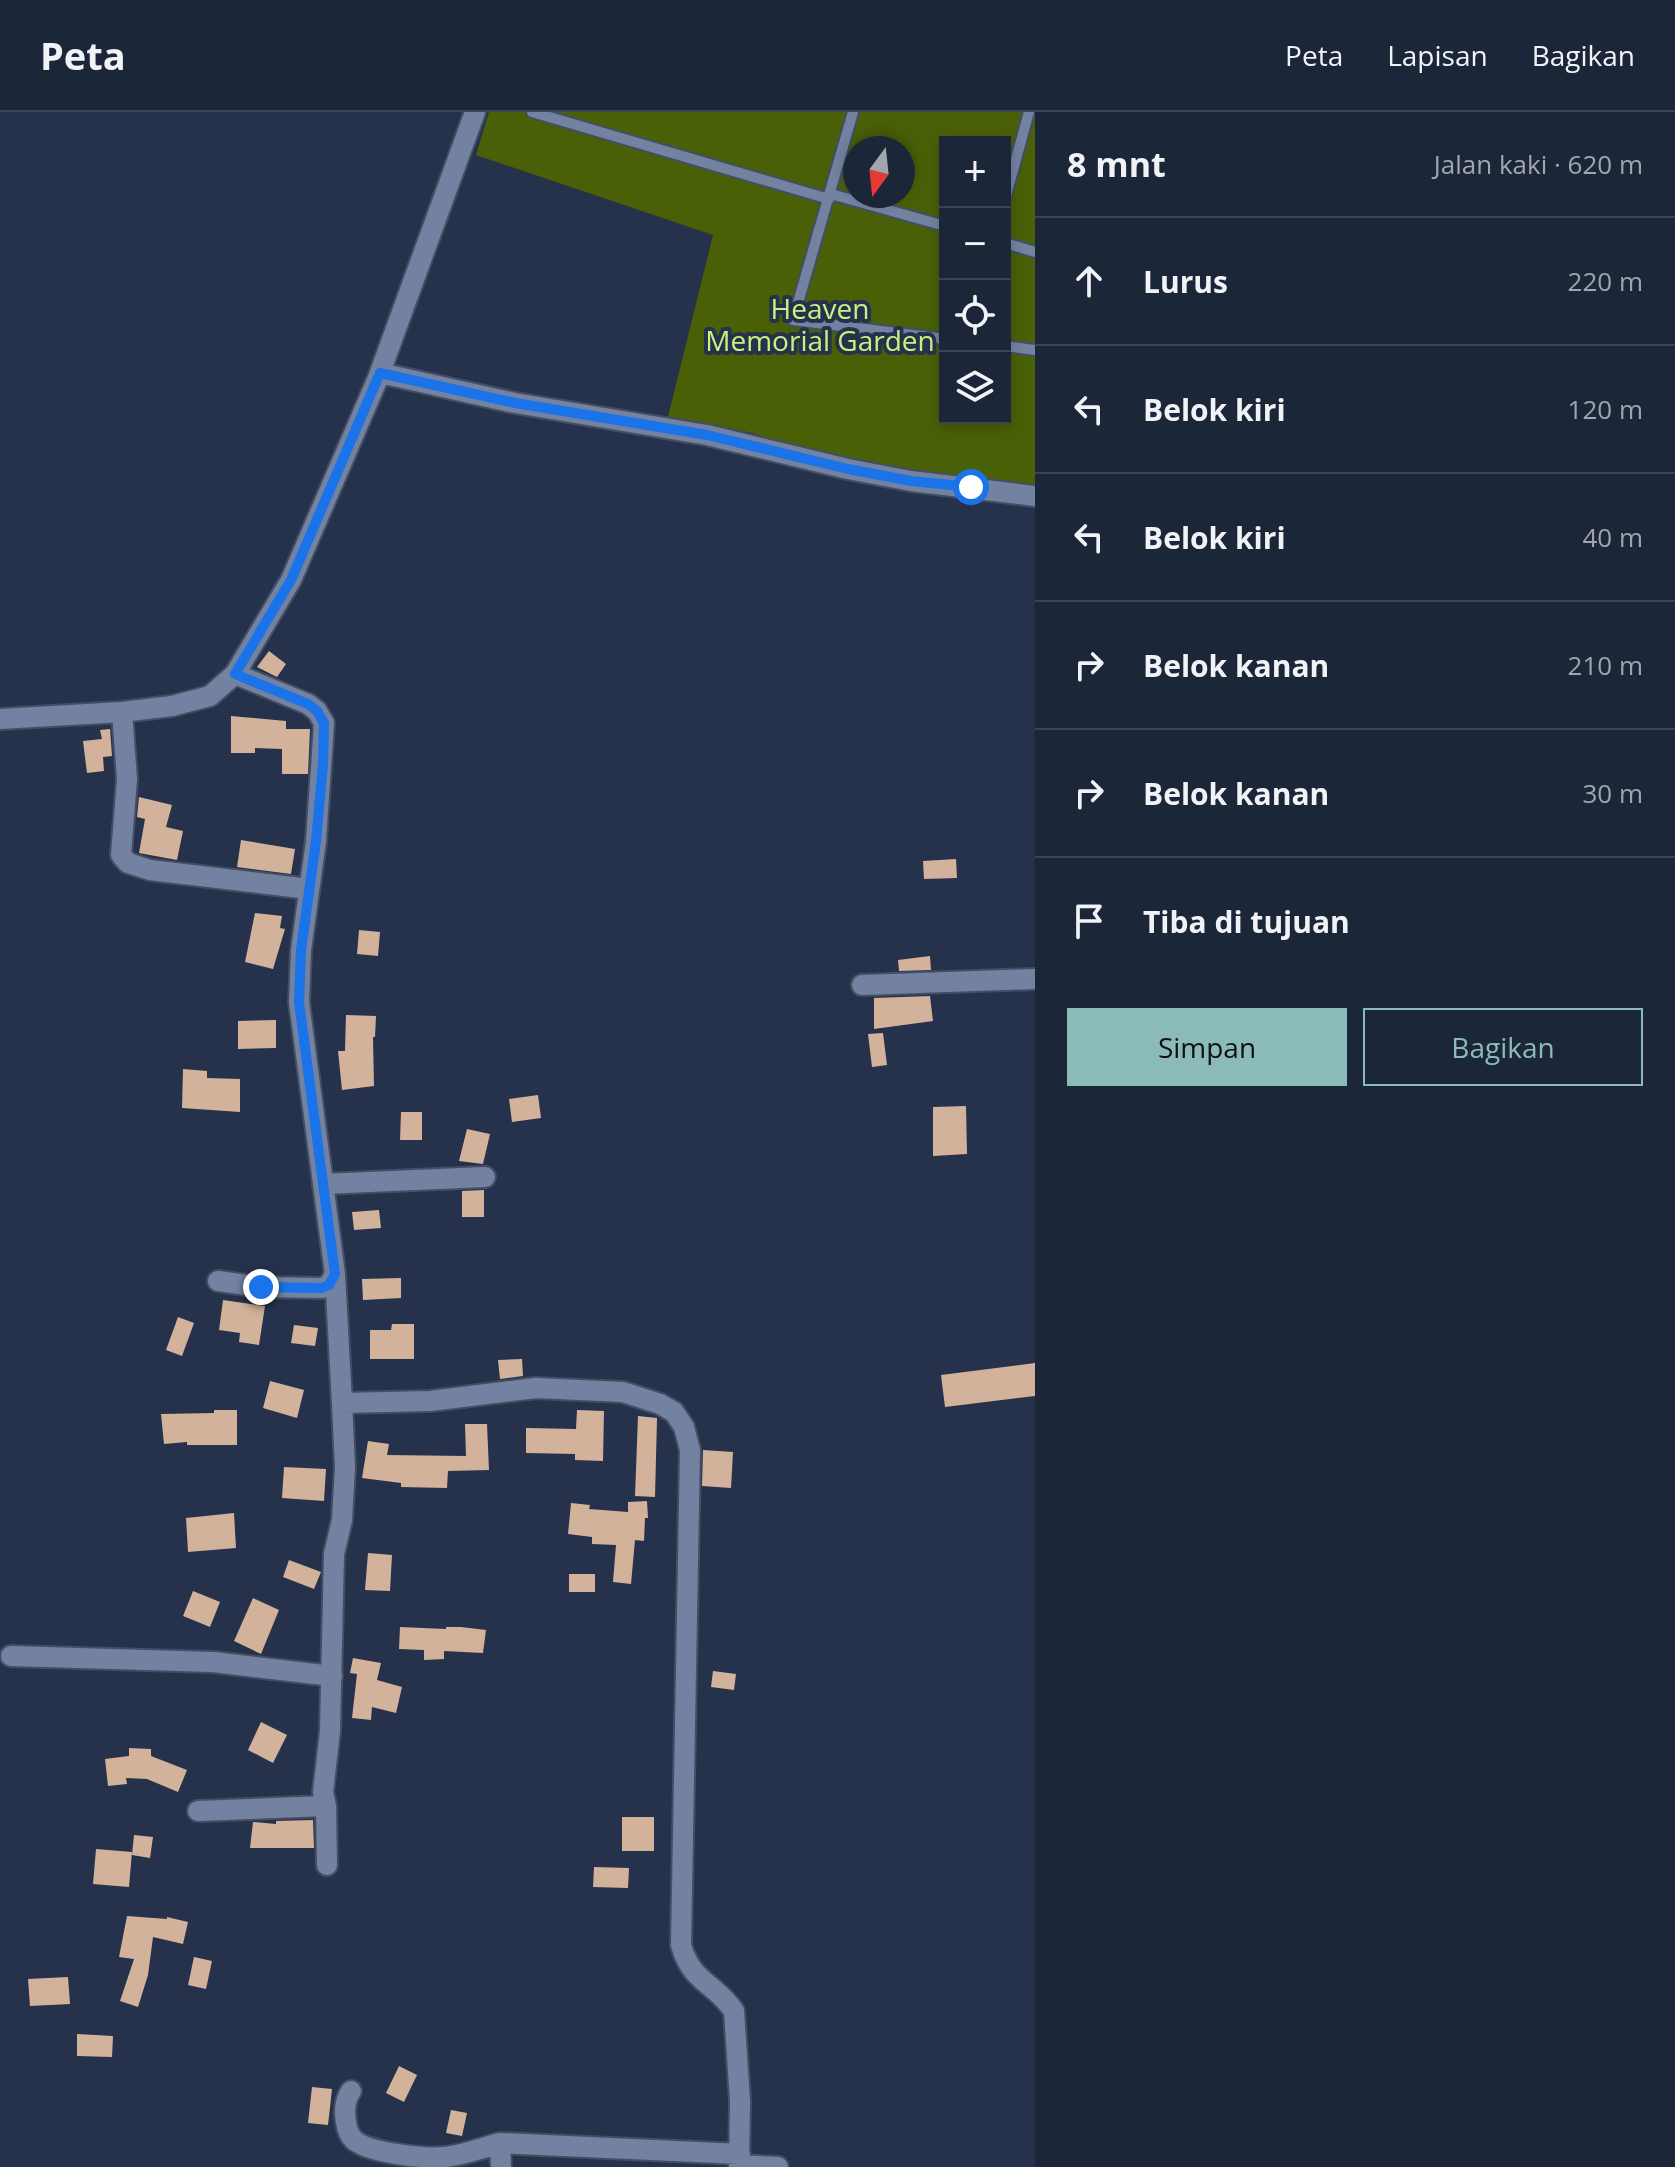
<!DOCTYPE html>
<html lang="id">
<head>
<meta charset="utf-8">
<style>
	body { margin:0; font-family:"Open Sans",sans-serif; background:#293244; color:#f1f3f6 }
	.controls { position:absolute; right:24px; top:24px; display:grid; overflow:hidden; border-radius:0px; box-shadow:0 4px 12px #0003 }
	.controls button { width:72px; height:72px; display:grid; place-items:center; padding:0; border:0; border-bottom:2px solid #3a4353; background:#1c2639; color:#f1f3f6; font:40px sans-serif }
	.compass { position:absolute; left:843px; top:24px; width:72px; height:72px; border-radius:50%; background:#1c2639; box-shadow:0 4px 12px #0003; rotate:195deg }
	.stop { position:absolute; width:24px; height:24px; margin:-18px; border:6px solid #1a73e8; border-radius:50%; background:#fff }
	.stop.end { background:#1a73e8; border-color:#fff; box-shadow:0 2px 8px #0008 }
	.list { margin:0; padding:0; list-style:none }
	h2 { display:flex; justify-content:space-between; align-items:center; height:104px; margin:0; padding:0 32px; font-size:34px }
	h2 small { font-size:26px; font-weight:400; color:#a0a5ae }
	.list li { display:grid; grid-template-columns:52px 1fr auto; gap:24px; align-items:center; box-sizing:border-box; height:128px; padding:0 32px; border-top:2px solid #3a4353 }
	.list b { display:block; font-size:30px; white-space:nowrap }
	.list em { font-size:26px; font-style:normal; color:#a0a5ae }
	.actions { display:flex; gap:16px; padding:24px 32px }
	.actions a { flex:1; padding:18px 0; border:2px solid #8bbbb9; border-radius:0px; text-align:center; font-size:28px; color:#8bbbb9 }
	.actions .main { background:#8bbbb9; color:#111 }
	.icon { flex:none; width:44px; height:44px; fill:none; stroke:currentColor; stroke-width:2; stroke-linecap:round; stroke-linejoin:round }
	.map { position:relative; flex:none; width:1035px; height:2055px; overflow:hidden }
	header { display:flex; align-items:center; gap:48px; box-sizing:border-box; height:112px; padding:0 40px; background:#1c2639; border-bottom:2px solid #3a4353 }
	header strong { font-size:38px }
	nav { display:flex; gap:44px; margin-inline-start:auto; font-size:28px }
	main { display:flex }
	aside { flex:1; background:#1c2639 }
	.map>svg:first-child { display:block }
	.green { fill:#496007; fill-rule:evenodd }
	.building { fill:#d3b29b }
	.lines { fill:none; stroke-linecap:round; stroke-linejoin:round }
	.lane-casing { stroke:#434e64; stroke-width:14 }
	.street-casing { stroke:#434e64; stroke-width:24 }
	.lane { stroke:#7382a0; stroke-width:10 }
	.street { stroke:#7382a0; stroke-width:20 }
	.route { stroke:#1a73e8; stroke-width:10 }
	.labels { text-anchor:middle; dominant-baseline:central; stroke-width:8; stroke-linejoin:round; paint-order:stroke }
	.park-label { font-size:28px; fill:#caf082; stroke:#26324c }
</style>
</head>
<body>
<header>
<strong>Peta</strong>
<nav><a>Peta</a><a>Lapisan</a><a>Bagikan</a></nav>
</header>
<main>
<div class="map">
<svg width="1035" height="2055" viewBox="0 0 1035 2055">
	<rect width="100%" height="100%" fill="#26324c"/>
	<path class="green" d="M 489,0 L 1035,0 L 1035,378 L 827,351 L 753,321 L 668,305 L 713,123 L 476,43 ZM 945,30 L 1005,30 L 1005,306 L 945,306 ZM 855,36 L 903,36 L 903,84 L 855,84 Z"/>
	<path class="building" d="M 269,539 L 286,552 L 277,565 L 257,555 Z
		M 231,604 L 286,609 L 286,617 L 310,617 L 308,662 L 282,662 L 282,637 L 255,636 L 255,641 L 231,641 Z
		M 110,617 L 112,644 L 103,645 L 104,659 L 87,661 L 83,629 L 102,627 L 100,618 Z
		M 139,685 L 172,693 L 166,715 L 183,719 L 177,748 L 139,741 L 145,707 L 137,705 Z
		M 241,728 L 295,737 L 291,762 L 237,755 Z
		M 956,747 L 957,766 L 924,767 L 923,749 Z
		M 255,801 L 282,804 L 280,816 L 285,817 L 273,857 L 245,850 Z
		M 359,818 L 380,820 L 378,844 L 357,842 Z
		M 930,844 L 931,858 L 899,859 L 898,848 Z
		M 930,884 L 933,909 L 874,917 L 874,886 Z
		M 346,903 L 376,904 L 375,925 L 373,925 L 374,974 L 342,978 L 338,939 L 345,939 Z
		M 276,908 L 276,936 L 238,937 L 238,909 Z
		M 883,921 L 887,953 L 872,955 L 868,922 Z
		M 183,957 L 207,959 L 207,966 L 240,967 L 240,1000 L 182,996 Z
		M 538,983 L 541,1006 L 512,1010 L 509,987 Z
		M 966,994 L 967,1042 L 933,1044 L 933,995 Z
		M 401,1000 L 422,1000 L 422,1028 L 400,1028 Z
		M 467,1017 L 490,1022 L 483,1052 L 459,1049 Z
		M 484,1078 L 484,1105 L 462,1105 L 462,1079 Z
		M 379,1098 L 381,1116 L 354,1118 L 352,1100 Z
		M 401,1166 L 401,1186 L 363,1188 L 362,1167 Z
		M 223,1188 L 265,1194 L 259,1233 L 239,1230 L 240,1221 L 219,1218 Z
		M 178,1205 L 194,1211 L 182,1244 L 166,1238 Z
		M 392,1212 L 414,1212 L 414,1247 L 370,1247 L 370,1218 L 391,1218 Z
		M 294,1213 L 318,1216 L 315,1234 L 291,1231 Z
		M 522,1247 L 523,1264 L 500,1267 L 498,1248 Z
		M 1035,1251 L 1035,1284 L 945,1295 L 941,1263 Z
		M 270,1269 L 304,1278 L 297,1306 L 263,1296 Z
		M 214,1298 L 237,1298 L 237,1333 L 187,1333 L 187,1330 L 164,1332 L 161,1302 L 214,1301 Z
		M 577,1298 L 604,1299 L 603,1349 L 575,1348 L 575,1342 L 526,1341 L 526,1316 L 576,1317 Z
		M 638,1304 L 657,1306 L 655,1385 L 635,1384 Z
		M 465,1312 L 487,1312 L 489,1358 L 448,1359 L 447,1376 L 401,1375 L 401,1371 L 362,1366 L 368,1329 L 389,1332 L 387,1343 L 466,1344 Z
		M 703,1338 L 733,1340 L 731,1376 L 702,1374 Z
		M 284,1355 L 326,1357 L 324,1389 L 282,1386 Z
		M 647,1389 L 648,1406 L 645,1406 L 644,1429 L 635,1428 L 631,1472 L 613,1470 L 616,1433 L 592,1432 L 592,1425 L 568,1422 L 571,1391 L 590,1393 L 589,1397 L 628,1400 L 628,1390 Z
		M 234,1401 L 236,1436 L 188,1440 L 186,1406 Z
		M 368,1441 L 392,1443 L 390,1479 L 365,1478 Z
		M 289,1448 L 321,1460 L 314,1477 L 283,1465 Z
		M 569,1462 L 595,1462 L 595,1480 L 569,1480 Z
		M 193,1479 L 220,1490 L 210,1515 L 183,1504 Z
		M 253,1486 L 279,1498 L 261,1542 L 234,1529 Z
		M 400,1515 L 446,1517 L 446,1515 L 461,1515 L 486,1518 L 483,1541 L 444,1539 L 444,1547 L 424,1548 L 424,1538 L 399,1537 Z
		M 353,1546 L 381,1551 L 377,1568 L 402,1575 L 396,1601 L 372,1595 L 371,1608 L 352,1606 L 357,1562 L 350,1561 Z
		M 713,1559 L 736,1562 L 734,1578 L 711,1575 Z
		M 261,1610 L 287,1623 L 273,1651 L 248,1638 Z
		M 129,1636 L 151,1637 L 151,1644 L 187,1658 L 178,1680 L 147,1667 L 126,1666 L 127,1672 L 108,1674 L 105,1647 L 129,1644 Z
		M 622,1705 L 654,1705 L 654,1739 L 622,1739 Z
		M 313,1708 L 314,1736 L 250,1736 L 253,1710 L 276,1712 L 276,1709 Z
		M 134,1723 L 153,1725 L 150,1746 L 132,1743 Z
		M 96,1737 L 132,1740 L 129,1775 L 93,1772 Z
		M 594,1755 L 629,1756 L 628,1776 L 593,1775 Z
		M 127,1804 L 167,1807 L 167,1805 L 188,1810 L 183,1832 L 153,1825 L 148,1863 L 138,1895 L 120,1889 L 134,1847 L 119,1845 Z
		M 194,1845 L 212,1849 L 206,1877 L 188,1873 Z
		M 68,1865 L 70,1892 L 30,1894 L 28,1867 Z
		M 77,1922 L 113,1924 L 112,1945 L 77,1944 Z
		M 399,1954 L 417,1963 L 404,1990 L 386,1981 Z
		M 312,1975 L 332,1977 L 328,2013 L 308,2011 Z
		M 451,1998 L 467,2001 L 462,2024 L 446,2021 Z"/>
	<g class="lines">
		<g class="lane-casing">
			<path id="lane" d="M 532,0 L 829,87
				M 853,0 L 793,208 L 945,227
				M 831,82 L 945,114
				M 1005,87 L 1029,0
				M 1005,131 L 1035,140
				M 1005,234 L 1035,238"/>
		</g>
		<g class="street-casing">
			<path id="street" d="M 380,261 L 515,291 L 707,323 L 848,357 L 911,369 L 1035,384
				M 122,600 L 127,667 L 121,743 L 128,751 L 150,758 L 309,777
				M 0,607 L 122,600 L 172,594 L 210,584 L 235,562 L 291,468 L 378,266 L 475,0
				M 862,873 L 1035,867
				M 323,1072 L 485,1065
				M 335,1162 L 342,1291
				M 218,1169 L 261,1175 L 322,1176 L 329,1173 L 335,1162 L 299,890 L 301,838 L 316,729 L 324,611 L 317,599 L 308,592 L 235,562
				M 11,1544 L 213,1550 L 332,1564
				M 326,1694 L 327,1753
				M 198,1699 L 326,1694 L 323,1680 L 330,1619 L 334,1442 L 342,1408 L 345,1355 L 342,1291 L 430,1289 L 536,1276 L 623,1280 L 660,1292 L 674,1300 L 684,1315 L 690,1338 L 681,1833 C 691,1870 715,1871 734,1899 L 740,1989 L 739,2055
				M 351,1979 C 345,1988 344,1999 346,2010 C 347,2016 349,2023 353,2027 C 366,2041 426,2047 445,2045 C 464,2043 482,2036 500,2031 L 740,2042
				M 500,2031 L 501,2055
				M 739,2053 L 778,2055"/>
		</g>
		<use href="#lane" class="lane"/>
		<use href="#street" class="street"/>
	</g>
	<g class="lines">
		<path class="route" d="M 261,1175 L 322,1176 L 329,1173 L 335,1162 L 299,890 L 301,838 L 316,729 L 323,652 L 324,611 L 317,599 L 308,592 L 235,562 L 291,468 L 380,261 L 515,291 L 707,323 L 848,357 L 911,369 L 971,375"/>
	</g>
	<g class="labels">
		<g class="park-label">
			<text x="820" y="196">Heaven<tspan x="820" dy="32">Memorial Garden</tspan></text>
		</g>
	</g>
</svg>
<div class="controls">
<button>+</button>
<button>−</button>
<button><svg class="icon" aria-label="locate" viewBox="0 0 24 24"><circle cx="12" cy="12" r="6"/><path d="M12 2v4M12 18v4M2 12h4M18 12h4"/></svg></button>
<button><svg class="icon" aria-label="layers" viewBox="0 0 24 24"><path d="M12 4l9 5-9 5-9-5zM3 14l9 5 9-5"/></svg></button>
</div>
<svg class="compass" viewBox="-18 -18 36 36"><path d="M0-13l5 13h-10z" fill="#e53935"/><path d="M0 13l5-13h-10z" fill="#a0a5ae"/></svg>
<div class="stop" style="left:971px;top:375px"></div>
<div class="stop end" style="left:261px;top:1175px"></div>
</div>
<aside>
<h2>8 mnt<small>Jalan kaki · 620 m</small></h2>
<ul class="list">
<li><svg class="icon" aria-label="ahead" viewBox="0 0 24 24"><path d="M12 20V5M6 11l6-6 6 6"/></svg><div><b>Lurus</b></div><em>220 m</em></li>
<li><svg class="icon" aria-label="left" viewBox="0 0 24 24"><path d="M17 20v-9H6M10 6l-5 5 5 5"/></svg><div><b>Belok kiri</b></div><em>120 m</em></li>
<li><svg class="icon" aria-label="left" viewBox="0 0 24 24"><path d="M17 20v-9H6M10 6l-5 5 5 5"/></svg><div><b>Belok kiri</b></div><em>40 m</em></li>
<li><svg class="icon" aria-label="right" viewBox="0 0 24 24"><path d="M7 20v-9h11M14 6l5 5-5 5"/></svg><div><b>Belok kanan</b></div><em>210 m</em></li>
<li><svg class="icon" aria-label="right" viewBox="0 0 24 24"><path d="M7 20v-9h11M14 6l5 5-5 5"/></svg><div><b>Belok kanan</b></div><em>30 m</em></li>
<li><svg class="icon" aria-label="arrive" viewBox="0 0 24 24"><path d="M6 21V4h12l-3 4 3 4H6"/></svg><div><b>Tiba di tujuan</b></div></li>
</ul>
<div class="actions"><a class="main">Simpan</a><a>Bagikan</a></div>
</aside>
</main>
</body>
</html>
